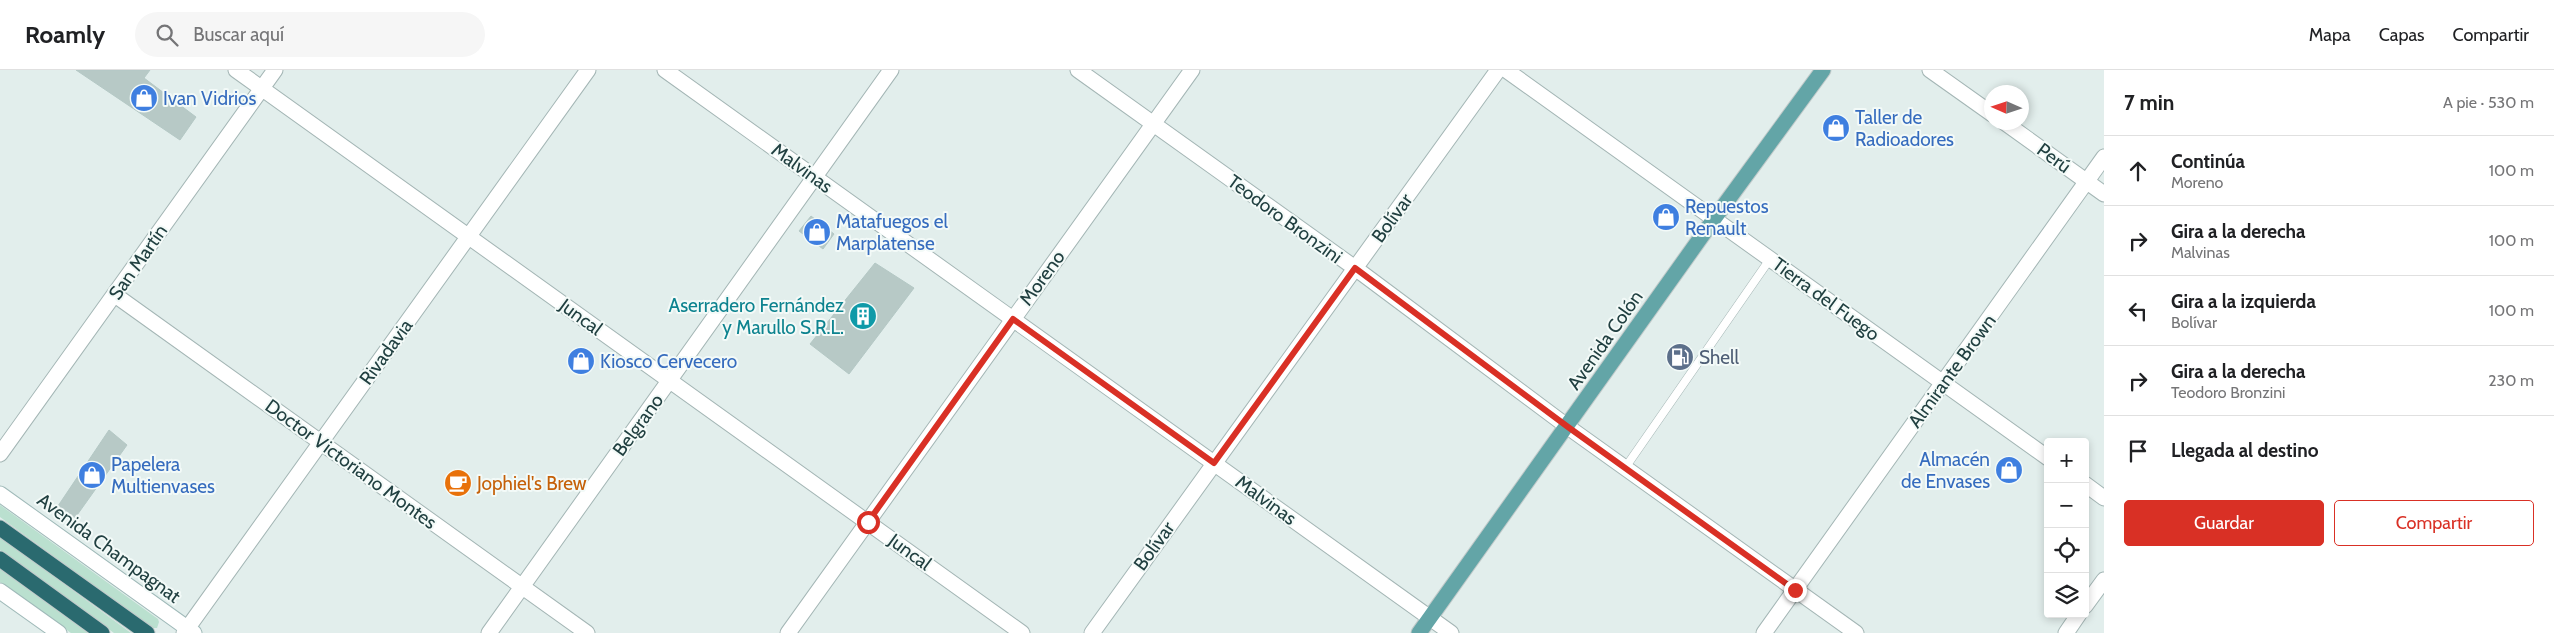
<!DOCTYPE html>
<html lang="es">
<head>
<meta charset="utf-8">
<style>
	body { margin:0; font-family:Cabin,sans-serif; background:#f6f6f6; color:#202124 }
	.controls { position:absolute; right:15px; bottom:15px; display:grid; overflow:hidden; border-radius:5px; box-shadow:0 2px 8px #0003 }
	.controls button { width:45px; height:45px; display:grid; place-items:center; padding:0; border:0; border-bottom:1px solid #e0e0e0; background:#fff; color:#202124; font:25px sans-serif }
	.compass { position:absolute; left:1984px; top:15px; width:45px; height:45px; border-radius:50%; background:#fff; box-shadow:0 2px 8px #0003; rotate:273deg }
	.stop { position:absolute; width:15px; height:15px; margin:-11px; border:4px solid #d93025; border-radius:50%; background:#fff }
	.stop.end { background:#d93025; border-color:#fff; box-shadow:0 1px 5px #0008 }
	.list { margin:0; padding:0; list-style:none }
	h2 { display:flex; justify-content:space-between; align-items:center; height:65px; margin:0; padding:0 20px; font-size:21px }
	h2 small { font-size:16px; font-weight:400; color:#757577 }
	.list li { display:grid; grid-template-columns:32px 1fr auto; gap:15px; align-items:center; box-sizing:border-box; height:70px; padding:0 20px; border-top:1px solid #e0e0e0 }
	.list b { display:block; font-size:19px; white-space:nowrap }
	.list p { margin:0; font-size:16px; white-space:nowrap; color:#757577 }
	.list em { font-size:16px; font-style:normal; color:#757577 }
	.actions { display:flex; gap:10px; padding:15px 20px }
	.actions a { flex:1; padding:11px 0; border:1px solid #d93025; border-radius:5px; text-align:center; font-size:18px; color:#d93025 }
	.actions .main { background:#d93025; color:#fff }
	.icon { flex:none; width:28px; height:28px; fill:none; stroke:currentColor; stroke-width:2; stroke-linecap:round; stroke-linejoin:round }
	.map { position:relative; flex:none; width:2104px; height:563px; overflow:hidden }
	header { display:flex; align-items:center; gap:30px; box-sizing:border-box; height:70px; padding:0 25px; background:#fff; border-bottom:1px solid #e0e0e0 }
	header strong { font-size:24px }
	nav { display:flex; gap:28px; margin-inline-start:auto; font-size:18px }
	.search { width:350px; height:45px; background:#f6f6f6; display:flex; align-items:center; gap:12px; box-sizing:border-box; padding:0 18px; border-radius:28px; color:#757577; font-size:19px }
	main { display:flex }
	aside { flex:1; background:#fff }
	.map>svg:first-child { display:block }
	.green { fill:#bae0cf }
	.building { fill:#b7c9c6; stroke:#b4c8c5 }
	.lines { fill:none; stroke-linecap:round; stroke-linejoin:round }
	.lane-casing { stroke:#a4b6b5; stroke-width:9 }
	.street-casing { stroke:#a4b6b5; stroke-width:17 }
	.secondary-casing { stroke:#a0bab9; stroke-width:17 }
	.primary-casing { stroke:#c1caca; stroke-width:17 }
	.highway-casing { stroke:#c1caca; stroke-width:17 }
	.lane { stroke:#fff; stroke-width:8 }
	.street { stroke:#fff; stroke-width:15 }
	.secondary { stroke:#fff; stroke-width:15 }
	.primary { stroke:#63a5a7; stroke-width:15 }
	.highway { stroke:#2a6a6f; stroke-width:15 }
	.route { stroke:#d93025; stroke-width:6 }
	.labels { text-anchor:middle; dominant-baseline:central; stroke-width:4; stroke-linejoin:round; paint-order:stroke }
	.shop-label { font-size:19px; fill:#366cbe; stroke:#f3faf8; text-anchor:start }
	.street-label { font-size:19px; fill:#214041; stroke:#f3faf8 }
	.culture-label { font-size:19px; fill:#0d838f; stroke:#f3faf8; text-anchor:end }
	.service-label { font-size:19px; fill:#4e5e75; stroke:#f3faf8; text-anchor:start }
	.food-label { font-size:19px; fill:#c56008; stroke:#f3faf8; text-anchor:start }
</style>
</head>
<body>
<header>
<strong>Roamly</strong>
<div class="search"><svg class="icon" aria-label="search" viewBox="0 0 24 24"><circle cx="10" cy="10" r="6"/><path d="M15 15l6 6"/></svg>Buscar aquí</div>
<nav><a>Mapa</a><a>Capas</a><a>Compartir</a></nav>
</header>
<main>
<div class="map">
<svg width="2104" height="563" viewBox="0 0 2104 563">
	<rect width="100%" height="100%" fill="#e2eeec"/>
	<path class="green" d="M 0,435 L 158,549 L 159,552 L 157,558 L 152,558 L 0,447 Z
		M 0,467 L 131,563 L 114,563 L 0,480 Z
		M 0,499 L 88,563 L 71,563 L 0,512 Z"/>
	<path class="building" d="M 76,0 L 150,0 L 144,8 L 196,47 L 180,70 Z
		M 811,146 L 834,164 L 823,179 L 799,161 Z
		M 875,193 L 914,218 L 849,304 L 810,274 Z
		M 109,360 L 127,375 L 75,448 L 58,436 Z"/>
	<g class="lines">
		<g class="lane-casing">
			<path id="lane" d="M 1625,398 L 1770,189"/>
		</g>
		<g class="street-casing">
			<path id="street" d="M 236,0 L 1022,563
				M 665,0 L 1451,563
				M 1078,0 L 1355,198 L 1568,357 L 1856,563
				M 1506,0 L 2048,388
				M 1930,0 L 1992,44
				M 2004,52 L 2104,124
				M 115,225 L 587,563
				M 0,384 L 275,0
				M 2085,414 L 2104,428
				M 2085,536 L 2104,510
				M 184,563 L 588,0
				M 489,563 L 891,0
				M 788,563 L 1192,0
				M 1092,563 L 1498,0
				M 1764,563 L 2104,87
				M 2066,563 L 2079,544"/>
		</g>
		<g class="secondary-casing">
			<path id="secondary" d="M 0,424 L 194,563
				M 0,521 L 59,563"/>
		</g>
		<g class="primary-casing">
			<path id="primary" d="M 1419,563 L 1714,149 L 1823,0"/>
		</g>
		<g class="highway-casing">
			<path id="highway" d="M 0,458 L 147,563
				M 0,489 L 102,563"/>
		</g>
		<use href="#lane" class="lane"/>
		<use href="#street" class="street"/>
		<use href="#secondary" class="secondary"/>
		<use href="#primary" class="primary"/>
		<use href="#highway" class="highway"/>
	</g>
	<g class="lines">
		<path class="route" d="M 868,452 L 1013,249 L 1214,393 L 1355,198 L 1568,357 L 1795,520"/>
	</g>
	<defs>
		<g id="shop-disc" transform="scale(1.4375)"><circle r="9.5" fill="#3f7fe0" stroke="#f3faf8"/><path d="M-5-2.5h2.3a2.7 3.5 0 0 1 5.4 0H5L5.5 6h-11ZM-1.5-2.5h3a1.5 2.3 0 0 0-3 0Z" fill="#fff"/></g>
		<g id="building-disc" transform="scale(1.4375)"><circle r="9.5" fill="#0f9aa8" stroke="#f3faf8"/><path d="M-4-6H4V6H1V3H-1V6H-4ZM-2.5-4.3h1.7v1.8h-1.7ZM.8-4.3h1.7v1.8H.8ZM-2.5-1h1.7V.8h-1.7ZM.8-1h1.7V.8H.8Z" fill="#fff"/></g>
		<g id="fuel-disc" transform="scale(1.4375)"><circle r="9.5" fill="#5c6f8a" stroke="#f3faf8"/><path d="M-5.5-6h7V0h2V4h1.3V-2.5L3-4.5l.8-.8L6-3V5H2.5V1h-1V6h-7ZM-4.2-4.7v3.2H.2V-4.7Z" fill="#fff"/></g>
		<g id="cafe-disc" transform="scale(1.4375)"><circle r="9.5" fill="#e8710a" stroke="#f3faf8"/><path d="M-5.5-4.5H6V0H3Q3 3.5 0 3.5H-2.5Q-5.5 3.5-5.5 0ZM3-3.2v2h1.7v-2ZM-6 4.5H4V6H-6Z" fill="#fff"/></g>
	</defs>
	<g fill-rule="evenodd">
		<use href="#shop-disc" x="144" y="28"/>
		<use href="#shop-disc" x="1836" y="58"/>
		<use href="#shop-disc" x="1666" y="147"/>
		<use href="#shop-disc" x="817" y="162"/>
		<use href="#building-disc" x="863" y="246"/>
		<use href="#fuel-disc" x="1680" y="287"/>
		<use href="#shop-disc" x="581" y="291"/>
		<use href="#shop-disc" x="2009" y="400"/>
		<use href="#shop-disc" x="92" y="405"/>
		<use href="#cafe-disc" x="458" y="413"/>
	</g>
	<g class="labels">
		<g class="shop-label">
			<text x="163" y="28">Ivan Vidrios</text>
			<text x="1855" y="47">Taller de<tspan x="1855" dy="22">Radioadores</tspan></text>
			<text x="1685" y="136">Repuestos<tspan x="1685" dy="22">Renault</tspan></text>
			<text x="836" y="151">Matafuegos el<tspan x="836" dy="22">Marplatense</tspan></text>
			<text x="600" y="291">Kiosco Cervecero</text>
			<text x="1990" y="389" text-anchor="end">Almacén<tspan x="1990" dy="22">de Envases</tspan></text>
			<text x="111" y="394">Papelera<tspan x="111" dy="22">Multienvases</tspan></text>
		</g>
		<g class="street-label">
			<text transform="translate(2054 88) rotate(36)">Perú</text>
			<text transform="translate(802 98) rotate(36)">Malvinas</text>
			<text transform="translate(1392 148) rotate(-54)">Bolívar</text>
			<text transform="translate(1285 149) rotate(36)">Teodoro Bronzini</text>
			<text transform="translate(138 192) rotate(-55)">San Martín</text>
			<text transform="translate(1042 208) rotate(-54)">Moreno</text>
			<text transform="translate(1826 229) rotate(36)">Tierra del Fuego</text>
			<text transform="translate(581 247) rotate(36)">Juncal</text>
			<text transform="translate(1605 270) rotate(-55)">Avenida Colón</text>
			<text transform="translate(386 282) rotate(-54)">Rivadavia</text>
			<text transform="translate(1952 301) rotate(-54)">Almirante Brown</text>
			<text transform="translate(638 355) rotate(-54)">Belgrano</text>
			<text transform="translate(351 394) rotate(36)">Doctor Victoriano Montes</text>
			<text transform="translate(1266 430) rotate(36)">Malvinas</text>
			<text transform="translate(1154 476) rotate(-54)">Bolívar</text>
			<text transform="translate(109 478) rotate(36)">Avenida Champagnat</text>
			<text transform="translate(910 482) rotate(36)">Juncal</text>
		</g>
		<g class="culture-label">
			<text x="844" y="235">Aserradero Fernández<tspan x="844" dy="22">y Marullo S.R.L.</tspan></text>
		</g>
		<g class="service-label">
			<text x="1699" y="287">Shell</text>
		</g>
		<g class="food-label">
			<text x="477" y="413">Jophiel's Brew</text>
		</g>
	</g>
</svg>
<div class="controls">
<button>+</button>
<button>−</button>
<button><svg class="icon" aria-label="locate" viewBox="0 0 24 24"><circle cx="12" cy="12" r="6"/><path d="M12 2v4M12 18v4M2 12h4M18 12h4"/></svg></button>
<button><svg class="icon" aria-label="layers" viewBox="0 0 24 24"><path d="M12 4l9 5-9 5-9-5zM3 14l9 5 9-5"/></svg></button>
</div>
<svg class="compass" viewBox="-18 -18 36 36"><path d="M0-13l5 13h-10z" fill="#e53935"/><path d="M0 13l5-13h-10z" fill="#757577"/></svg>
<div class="stop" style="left:868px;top:452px"></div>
<div class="stop end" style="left:1795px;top:520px"></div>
</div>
<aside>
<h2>7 min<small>A pie · 530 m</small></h2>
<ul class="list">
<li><svg class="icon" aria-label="ahead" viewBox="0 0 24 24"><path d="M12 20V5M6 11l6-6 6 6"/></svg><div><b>Continúa</b><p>Moreno</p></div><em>100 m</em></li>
<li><svg class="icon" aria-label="right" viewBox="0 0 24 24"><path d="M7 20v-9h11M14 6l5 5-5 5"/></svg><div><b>Gira a la derecha</b><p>Malvinas</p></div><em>100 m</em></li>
<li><svg class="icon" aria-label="left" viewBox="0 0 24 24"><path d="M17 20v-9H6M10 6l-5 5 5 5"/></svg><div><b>Gira a la izquierda</b><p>Bolívar</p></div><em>100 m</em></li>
<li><svg class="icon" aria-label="right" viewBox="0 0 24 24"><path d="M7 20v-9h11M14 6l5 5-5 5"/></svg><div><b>Gira a la derecha</b><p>Teodoro Bronzini</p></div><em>230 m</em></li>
<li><svg class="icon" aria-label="arrive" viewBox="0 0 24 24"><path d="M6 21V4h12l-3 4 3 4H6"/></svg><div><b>Llegada al destino</b></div></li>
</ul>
<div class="actions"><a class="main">Guardar</a><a>Compartir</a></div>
</aside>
</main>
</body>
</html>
